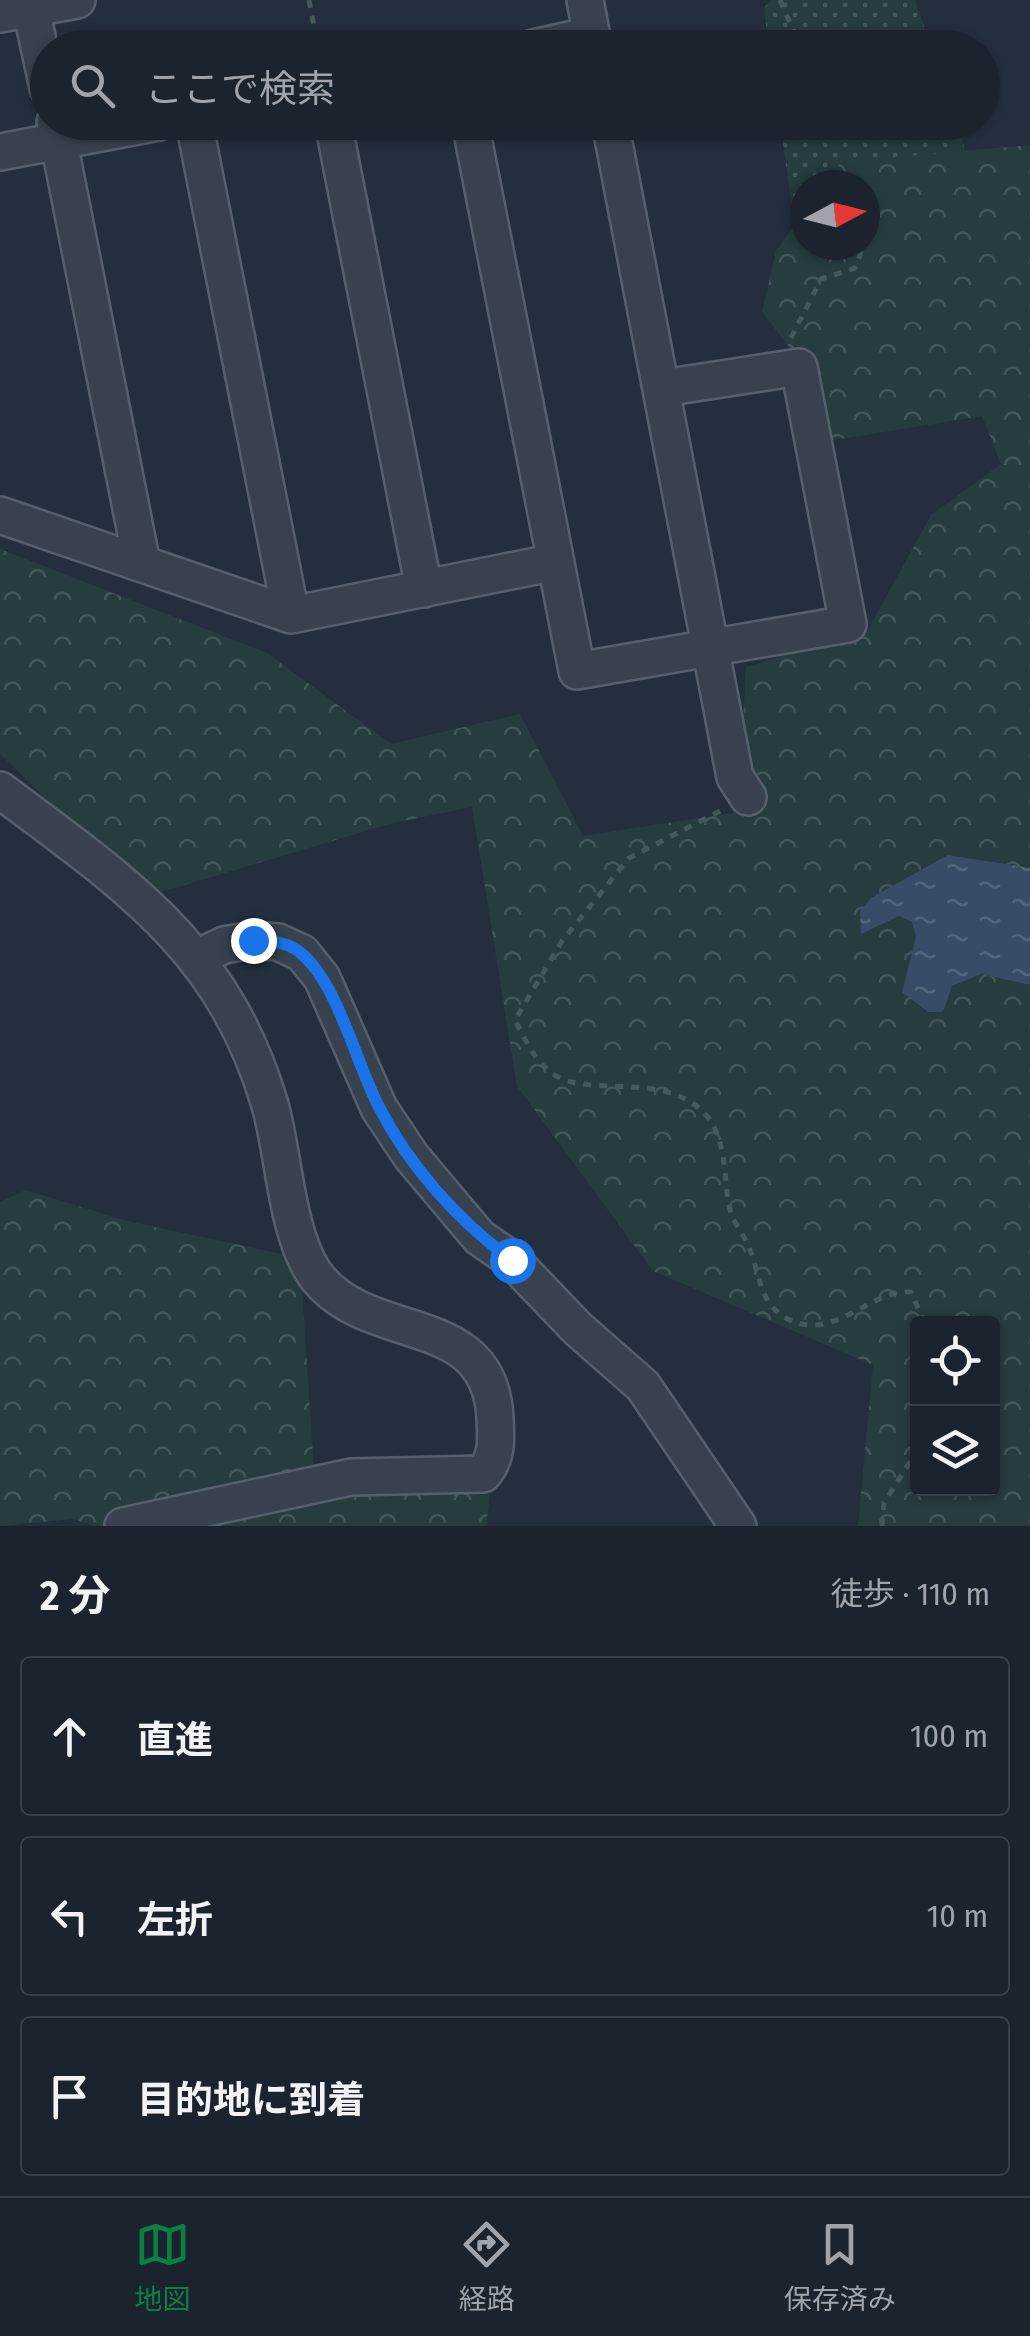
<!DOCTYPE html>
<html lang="ja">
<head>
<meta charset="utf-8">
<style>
	body { margin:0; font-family:"Fira Sans Condensed","Noto Sans JP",sans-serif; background:#282f3a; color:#f1f3f6 }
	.controls { position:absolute; right:30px; bottom:30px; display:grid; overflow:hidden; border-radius:10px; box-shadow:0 2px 8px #0004 }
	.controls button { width:90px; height:90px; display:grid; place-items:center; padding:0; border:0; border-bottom:2px solid #39404a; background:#1b232e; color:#f1f3f6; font:50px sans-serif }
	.compass { position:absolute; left:790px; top:170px; width:90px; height:90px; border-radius:50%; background:#1b232e; box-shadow:0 2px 8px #0004; rotate:83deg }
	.stop { position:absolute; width:30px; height:30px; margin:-22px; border:8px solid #1a73e8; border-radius:50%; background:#fff }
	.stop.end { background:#1a73e8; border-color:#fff; box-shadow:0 2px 10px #0008 }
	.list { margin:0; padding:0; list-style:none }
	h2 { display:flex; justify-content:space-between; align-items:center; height:130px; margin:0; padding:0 40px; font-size:42px }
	h2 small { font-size:32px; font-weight:400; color:#a0a4aa }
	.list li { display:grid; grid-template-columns:65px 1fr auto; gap:30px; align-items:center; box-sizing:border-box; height:160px; margin:0 20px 20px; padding:0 20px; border:2px solid #39404a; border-radius:10px }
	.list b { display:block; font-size:38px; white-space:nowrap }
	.list em { font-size:32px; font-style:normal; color:#a0a4aa }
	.icon { flex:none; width:55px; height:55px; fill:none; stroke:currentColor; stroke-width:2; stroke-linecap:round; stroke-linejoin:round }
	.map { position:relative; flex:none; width:1030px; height:1526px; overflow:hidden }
	.search { position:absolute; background:#1b232e; box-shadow:0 2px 8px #0004; left:30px; right:30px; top:30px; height:110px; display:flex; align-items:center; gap:25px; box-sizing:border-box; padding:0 35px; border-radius:55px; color:#a0a4aa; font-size:38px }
	.sheet { height:670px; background:#1b232e }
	nav { display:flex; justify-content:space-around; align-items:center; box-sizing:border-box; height:140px; border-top:2px solid #39404a; background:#1b232e; font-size:28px; color:#a0a4aa }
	nav a { display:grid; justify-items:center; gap:5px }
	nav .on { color:#0b8043 }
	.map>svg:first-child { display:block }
	.grass { fill:url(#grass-dots); fill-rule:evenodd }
	.forest { fill:url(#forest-crowns); fill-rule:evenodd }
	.water { fill:url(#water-ripples) }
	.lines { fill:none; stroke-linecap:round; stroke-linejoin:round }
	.minor-casing { stroke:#565f6c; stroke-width:40 }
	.path { stroke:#44595c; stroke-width:5; stroke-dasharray:8 8; stroke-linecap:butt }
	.minor { stroke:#38414e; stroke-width:35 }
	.route { stroke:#1a73e8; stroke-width:12 }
</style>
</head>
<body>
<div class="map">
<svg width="1030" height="1526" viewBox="0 0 1030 1526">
	<defs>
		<pattern id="grass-dots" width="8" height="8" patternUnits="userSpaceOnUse" patternTransform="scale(2.5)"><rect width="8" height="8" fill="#263c3f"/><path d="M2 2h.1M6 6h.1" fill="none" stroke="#435659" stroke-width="1.8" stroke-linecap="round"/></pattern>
		<pattern id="forest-crowns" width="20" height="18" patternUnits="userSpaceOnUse" patternTransform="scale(2.5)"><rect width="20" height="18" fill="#263c3f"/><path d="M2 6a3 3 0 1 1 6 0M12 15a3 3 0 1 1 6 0" fill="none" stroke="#435659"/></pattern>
		<pattern id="water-ripples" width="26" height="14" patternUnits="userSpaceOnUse" patternTransform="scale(2.5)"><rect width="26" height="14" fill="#394c67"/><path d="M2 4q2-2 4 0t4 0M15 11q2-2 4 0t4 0" fill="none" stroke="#53647b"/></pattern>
	</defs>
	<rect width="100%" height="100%" fill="#242f3e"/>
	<path class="grass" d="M 770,0 L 915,0 L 931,47 L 769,47 L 764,9 Z
		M 780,123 L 956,123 L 1009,277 L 798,249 ZM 805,185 L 865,185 L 865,245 L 805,245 Z"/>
	<path class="forest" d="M 1030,145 L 1030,868 L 948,855 L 860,913 L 862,933 L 899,916 L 913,922 L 916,937 L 902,992 L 951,986 L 981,974 L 1030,985 L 1030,1526 L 858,1526 L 873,1365 L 653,1271 L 517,1086 L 472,807 L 393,823 L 147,896 L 0,754 L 0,549 L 267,653 L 391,744 L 520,714 L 583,836 L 738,812 L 746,667 L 868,630 L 931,515 L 1001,464 L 982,416 L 828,441 L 798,358 L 762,312 L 776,251 L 805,211 L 805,245 L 865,245 L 865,185 L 824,185 L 841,162 ZM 918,1324 L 992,1324 L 992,1488 L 918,1488 Z
		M 26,1190 L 127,1221 L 300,1258 L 314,1471 L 490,1494 L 486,1526 L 95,1526 L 73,1519 L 0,1526 L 0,1202 Z"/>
	<path class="water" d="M 948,855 L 1030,868 L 1030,985 L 981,974 L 952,986 L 943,1012 L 928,1012 L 902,992 L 916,937 L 912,922 L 899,916 L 861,934 L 860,912 L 871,898 Z"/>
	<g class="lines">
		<g class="minor-casing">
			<path id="minor" d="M 585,0 L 594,48
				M 31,9 L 48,88
				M 0,14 L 77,0
				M 533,48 L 592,35
				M 55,122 L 142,564
				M 194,122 L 291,615
				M 333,122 L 424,589
				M 470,122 L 577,671 L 848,624 L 799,367 L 663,388
				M 610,122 L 735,777 L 748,797
				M 0,152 L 159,122
				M 0,515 L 291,615 L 556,562
				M 0,790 C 125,884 223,946 270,1105 C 284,1154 286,1231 314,1273 C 366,1347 490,1307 495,1418 C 496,1439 498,1457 483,1474 L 351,1477 L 123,1526
				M 197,958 L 224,945 L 253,940 L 278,942 L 302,953 L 322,978 L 379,1108 L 411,1156 L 479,1237 L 512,1260 L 577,1328 L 643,1386 L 738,1526"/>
		</g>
		<path class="path" d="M 309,0 L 318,48
			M 780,0 L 801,48
			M 837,122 L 848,136
			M 865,240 L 868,218
			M 791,338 L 821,279 L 855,268 L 864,245
			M 720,811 L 629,858 L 562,941 L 515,1020 C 524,1037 533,1058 549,1071 C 584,1101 664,1068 706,1115 C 728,1140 723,1180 730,1210 C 733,1222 742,1232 747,1243 C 761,1271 757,1305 790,1320 C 836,1341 868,1290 911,1292 L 925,1324
			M 882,1526 L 884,1503 L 918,1449"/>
		<use href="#minor" class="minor"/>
	</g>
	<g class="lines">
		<path class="route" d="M 253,940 C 271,941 290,942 303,955 C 338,986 356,1062 378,1105 C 408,1165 458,1221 512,1260"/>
	</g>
</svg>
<div class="controls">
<button><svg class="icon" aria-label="locate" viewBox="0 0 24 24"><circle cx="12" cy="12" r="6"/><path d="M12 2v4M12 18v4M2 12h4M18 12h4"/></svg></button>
<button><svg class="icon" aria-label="layers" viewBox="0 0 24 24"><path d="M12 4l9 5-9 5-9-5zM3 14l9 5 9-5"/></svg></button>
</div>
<svg class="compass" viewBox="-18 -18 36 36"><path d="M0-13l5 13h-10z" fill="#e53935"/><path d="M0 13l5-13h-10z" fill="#a0a4aa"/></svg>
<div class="stop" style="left:512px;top:1260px"></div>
<div class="stop end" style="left:253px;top:940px"></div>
<div class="search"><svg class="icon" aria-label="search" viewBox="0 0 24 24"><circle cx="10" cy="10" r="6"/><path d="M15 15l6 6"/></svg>ここで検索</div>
</div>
<section class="sheet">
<h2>2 分<small>徒歩 · 110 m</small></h2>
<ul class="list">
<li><svg class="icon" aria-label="ahead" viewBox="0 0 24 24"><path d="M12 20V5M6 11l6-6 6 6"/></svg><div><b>直進</b></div><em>100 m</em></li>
<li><svg class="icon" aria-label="left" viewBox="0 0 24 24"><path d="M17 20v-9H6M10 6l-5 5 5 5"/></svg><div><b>左折</b></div><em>10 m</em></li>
<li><svg class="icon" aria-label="arrive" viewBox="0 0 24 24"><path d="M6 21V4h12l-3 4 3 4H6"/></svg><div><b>目的地に到着</b></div></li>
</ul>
</section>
<nav>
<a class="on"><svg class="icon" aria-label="map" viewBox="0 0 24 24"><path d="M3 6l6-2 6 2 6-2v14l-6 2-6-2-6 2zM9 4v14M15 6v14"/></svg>地図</a>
<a><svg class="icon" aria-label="directions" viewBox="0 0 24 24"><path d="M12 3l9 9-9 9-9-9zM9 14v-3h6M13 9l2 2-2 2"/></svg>経路</a>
<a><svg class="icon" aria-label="saved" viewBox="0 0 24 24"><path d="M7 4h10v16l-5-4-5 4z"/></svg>保存済み</a>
</nav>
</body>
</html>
